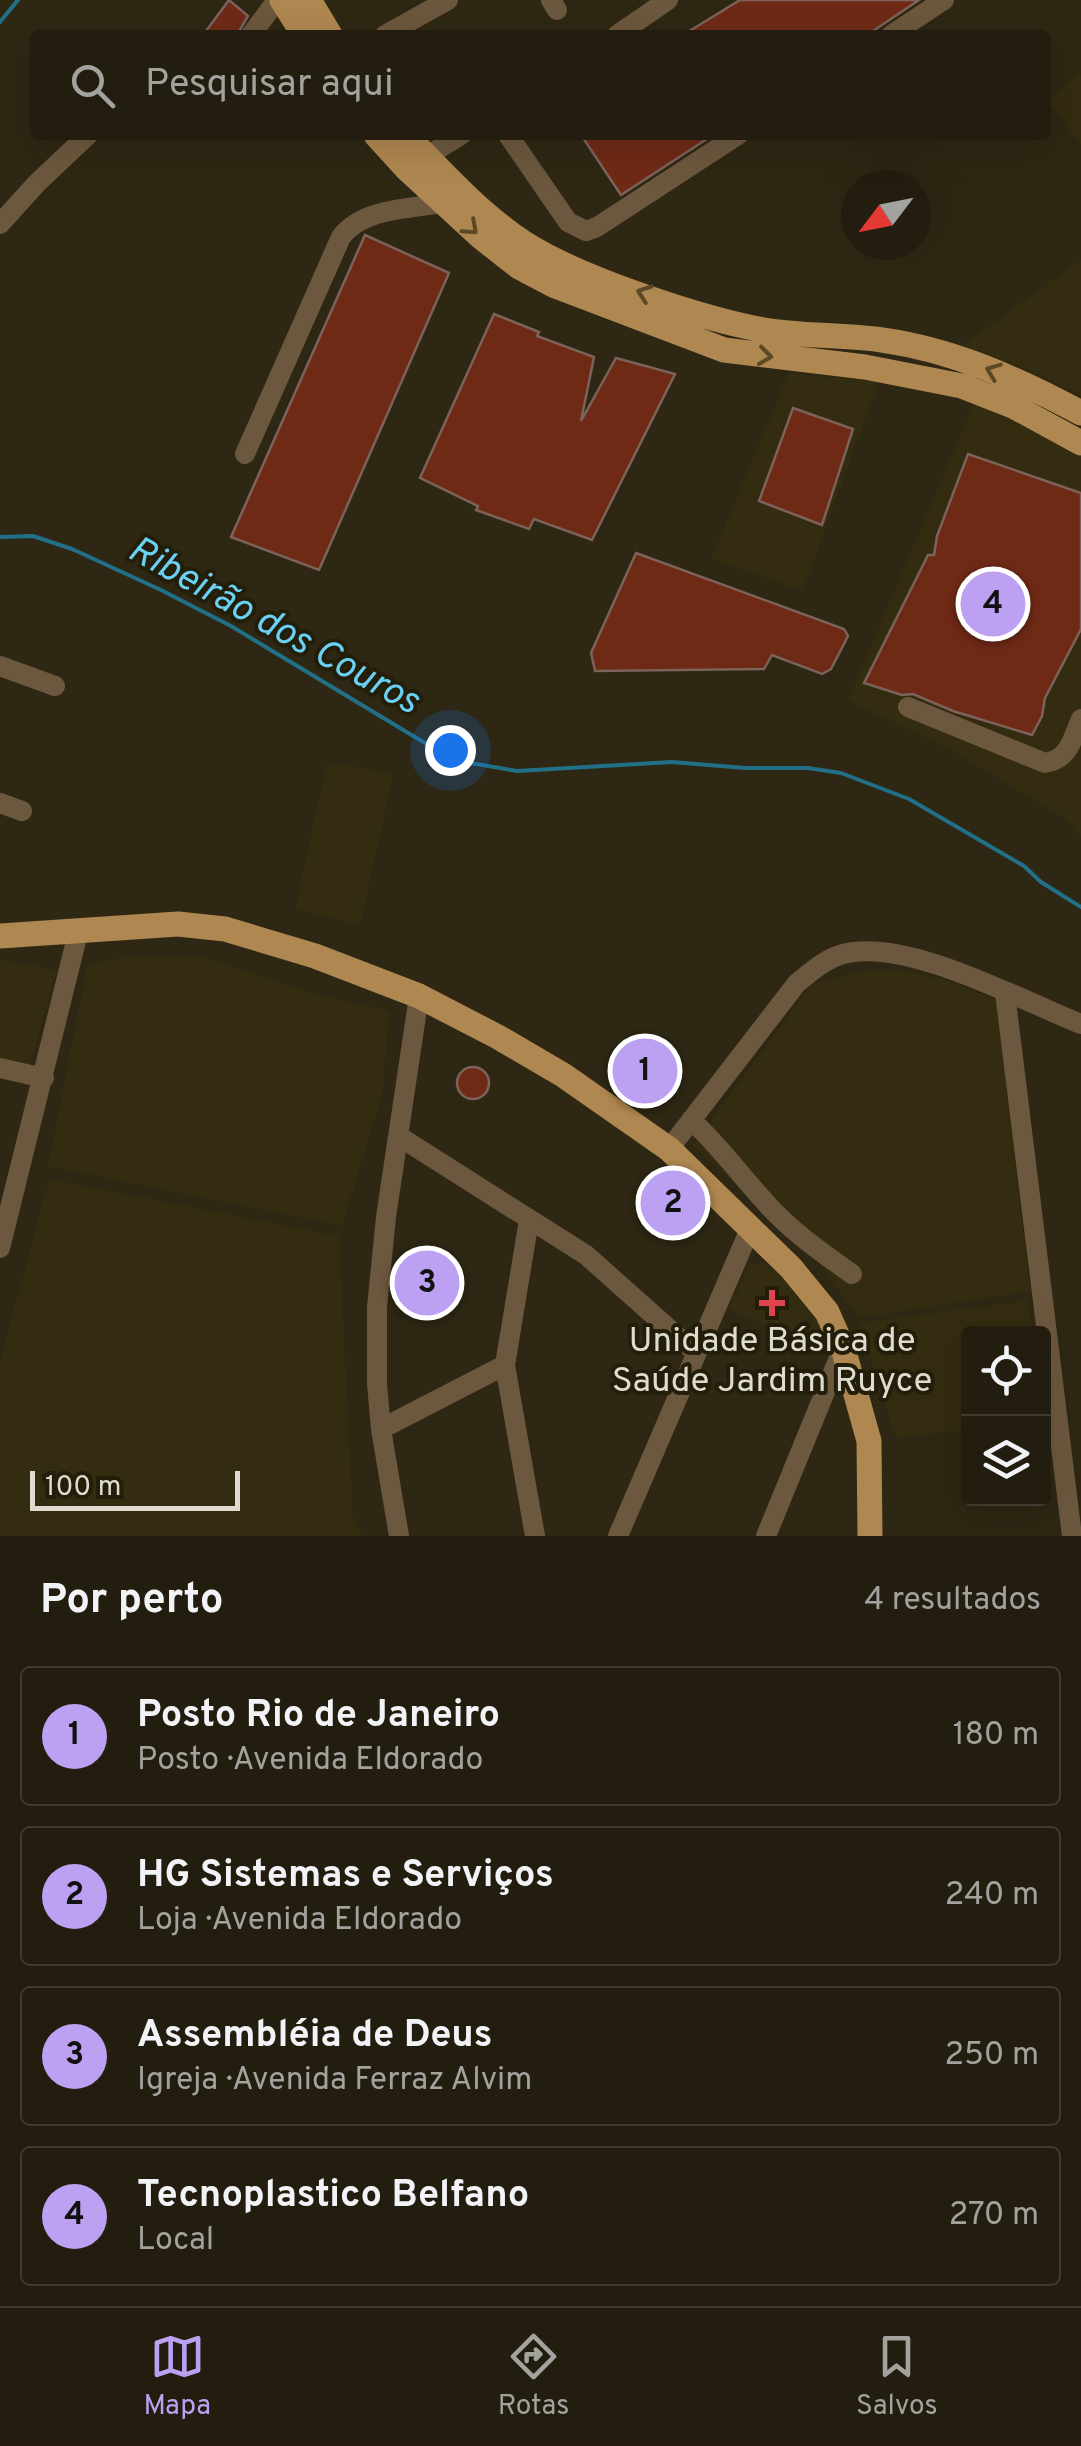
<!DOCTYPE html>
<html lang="pt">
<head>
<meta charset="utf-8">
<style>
	body { margin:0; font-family:Overpass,sans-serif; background:#2a2617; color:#f1f3f6 }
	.controls { position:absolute; right:30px; bottom:30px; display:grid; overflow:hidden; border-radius:10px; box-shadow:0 10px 40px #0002 }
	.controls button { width:90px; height:90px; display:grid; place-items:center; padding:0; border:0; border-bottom:2px solid #3f3b2e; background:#221d0e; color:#f1f3f6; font:50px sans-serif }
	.compass { position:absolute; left:841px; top:170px; width:90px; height:90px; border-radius:50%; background:#221d0e; box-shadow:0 10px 40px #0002; rotate:238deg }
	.scale { position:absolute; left:30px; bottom:25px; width:210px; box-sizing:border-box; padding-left:10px; border:5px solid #dfdccf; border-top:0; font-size:28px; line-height:35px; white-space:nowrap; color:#dfdccf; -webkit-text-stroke:8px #231e09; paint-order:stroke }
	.you { position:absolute; left:450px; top:750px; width:35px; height:35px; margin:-25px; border:8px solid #fff; border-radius:50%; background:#1a73e8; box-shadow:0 0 0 15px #1a73e833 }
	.badge { display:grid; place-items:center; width:65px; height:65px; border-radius:50%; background:#bca0f2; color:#111; font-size:32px; font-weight:700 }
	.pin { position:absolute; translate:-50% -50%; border:5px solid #fff; box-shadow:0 2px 10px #0006 }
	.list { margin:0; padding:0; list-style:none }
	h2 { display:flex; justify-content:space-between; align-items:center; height:130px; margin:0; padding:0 40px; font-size:42px }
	h2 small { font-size:32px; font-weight:400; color:#a2a29e }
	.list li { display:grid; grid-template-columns:65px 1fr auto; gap:30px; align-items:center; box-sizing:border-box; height:140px; margin:0 20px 20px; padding:0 20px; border:2px solid #3f3b2e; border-radius:10px }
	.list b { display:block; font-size:38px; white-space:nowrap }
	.list p { margin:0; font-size:32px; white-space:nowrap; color:#a2a29e }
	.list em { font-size:32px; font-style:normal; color:#a2a29e }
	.icon { flex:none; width:55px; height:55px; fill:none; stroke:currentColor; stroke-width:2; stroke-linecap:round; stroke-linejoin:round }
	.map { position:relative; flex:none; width:1081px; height:1536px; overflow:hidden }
	.search { position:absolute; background:#221d0e; box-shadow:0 10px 40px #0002; left:30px; right:30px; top:30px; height:110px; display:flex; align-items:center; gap:25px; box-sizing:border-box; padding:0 35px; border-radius:10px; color:#a2a29e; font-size:38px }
	.sheet { height:770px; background:#221d0e }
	nav { display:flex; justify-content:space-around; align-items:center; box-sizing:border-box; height:140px; border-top:2px solid #3f3b2e; background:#221d0e; font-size:28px; color:#a2a29e }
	nav a { display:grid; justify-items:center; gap:5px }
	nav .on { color:#bca0f2 }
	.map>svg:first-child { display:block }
	.built { fill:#342c10 }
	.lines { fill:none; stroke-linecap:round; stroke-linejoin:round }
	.stream { stroke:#217088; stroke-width:4 }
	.building { fill:#6f2a16; stroke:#7b625a; stroke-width:2.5 }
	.minor { stroke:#6c583e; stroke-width:20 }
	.major { stroke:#af8750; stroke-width:25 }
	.oneway { stroke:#5b4825 }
	.health-dot { fill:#e0444e; stroke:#231e09; stroke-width:4 }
	.labels { text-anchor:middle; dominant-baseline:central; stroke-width:8; stroke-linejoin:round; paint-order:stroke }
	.poi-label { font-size:35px; fill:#dfdccf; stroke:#231e09 }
	.water-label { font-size:38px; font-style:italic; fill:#6bd1f4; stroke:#231e09 }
</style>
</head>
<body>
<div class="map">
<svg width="1081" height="1536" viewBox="0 0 1081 1536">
	<rect width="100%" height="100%" fill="#2d2713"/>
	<path class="built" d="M 1081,73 L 1081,145 L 1047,99 Z
		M 1081,260 L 1081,396 L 1029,370 L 962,345 Z
		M 788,374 L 879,381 L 803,591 L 711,559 Z
		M 975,401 L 1021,420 L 1081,457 L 1081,838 L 1063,817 L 950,750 L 848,700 Z
		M 327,762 L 394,773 L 360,925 L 295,909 Z
		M 202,956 L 305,991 L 389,1011 L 383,1092 L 342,1226 L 48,1166 L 87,968 L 107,959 Z
		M 0,960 L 57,970 L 29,1069 L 0,1061 Z
		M 863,970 L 901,970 L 941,979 L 996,999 L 1030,1291 L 858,1318 L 821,1265 L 693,1145 L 811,985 Z
		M 49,1179 L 339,1236 L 353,1517 L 363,1536 L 0,1536 L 0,1362 Z
		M 763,1263 L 781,1272 L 830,1325 L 820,1351 L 729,1309 L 750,1264 Z
		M 1028,1300 L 1033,1333 L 968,1334 L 968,1430 L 896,1438 L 860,1323 Z"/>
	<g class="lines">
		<path class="stream" d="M 0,22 L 18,0
			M 0,537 L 33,536 L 72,549 L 161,590 L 231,626 L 453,760 L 517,771 L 672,762 L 745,768 L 808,768 L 841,773 L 909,799 L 1024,866 L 1041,882 L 1081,907"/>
	</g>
	<path class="building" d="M 229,0 L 248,16 L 237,35 L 203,35 Z
		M 740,0 L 919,0 L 867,35 L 683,35 Z
		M 581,135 L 713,135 L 621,195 Z
		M 365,235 L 449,273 L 319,570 L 231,537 Z
		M 494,314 L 539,332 L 537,336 L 594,357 L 581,421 L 616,358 L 675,374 L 592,540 L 534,519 L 529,529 L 476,510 L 478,506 L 420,478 Z
		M 793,408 L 853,429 L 822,525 L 759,501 Z
		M 968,454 L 1081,493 L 1081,629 L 1045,698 L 1042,716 L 1032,735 L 953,711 L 913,694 L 902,695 L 864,683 L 928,555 L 934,555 L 937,536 Z
		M 636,553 L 844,629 L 848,636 L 831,669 L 822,674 L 772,655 L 764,669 L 595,671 L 591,653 Z
		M 643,1046 L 668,1063 L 647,1098 L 622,1079 Z
		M457 1083a16 16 0 1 1 32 0a16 16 0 1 1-32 0Z
		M 670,1173 L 699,1201 L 673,1231 L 648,1206 Z
		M 404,1268 L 451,1274 L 446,1294 L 406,1291 Z"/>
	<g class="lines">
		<path class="minor" d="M 551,0 L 557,10
			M 251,35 L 277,0
			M 385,35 L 448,0
			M 617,35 L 668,0
			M 891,35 L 944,0
			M 508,135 L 568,222 L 586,231 L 597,227 L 738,135
			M 427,156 L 461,135
			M 0,224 L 37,183 L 88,135
			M 245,454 L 341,237 C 363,208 409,209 443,203
			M 0,666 L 55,686
			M 908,707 L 1045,763 C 1069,759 1072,740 1081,719
			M 0,803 L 22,811
			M 1005,993 L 1072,1536
			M 0,1068 L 44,1078
			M 691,1120 C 719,1145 740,1175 766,1203 C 791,1231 821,1252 852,1274
			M 400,1137 L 586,1255 L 695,1352
			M 669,1149 L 797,983 C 811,972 825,959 843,954 C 906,937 1020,1000 1081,1024
			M 529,1220 L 505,1365 L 535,1536
			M 0,1248 L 78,933
			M 381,1429 L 505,1365
			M 399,1536 L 381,1429 L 377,1384 L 377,1307 L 386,1217 L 419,996
			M 618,1536 L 750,1229
			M 766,1536 L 843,1348"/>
		<path class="major" d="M 282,0 L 304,35
			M 309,0 L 330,35
			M 376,135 L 407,169 L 482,238 L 519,267 L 553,285 L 724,350 L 865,367 L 962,386 L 1013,406 L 1081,443
			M 406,135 C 443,173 480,214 524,243 C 577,277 691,315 753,328 C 795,337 839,334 882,340 C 953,350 1018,379 1081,413
			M 0,936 L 178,924 L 225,929 L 315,956 L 419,996 L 498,1037 L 563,1075 L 669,1149 L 791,1268 L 827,1312 L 843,1348 L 869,1441 L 870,1536"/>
	</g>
	<defs><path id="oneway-chevron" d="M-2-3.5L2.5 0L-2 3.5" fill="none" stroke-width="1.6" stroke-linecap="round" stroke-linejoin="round" transform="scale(2.5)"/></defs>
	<g class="oneway">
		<use href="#oneway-chevron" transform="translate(471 228) rotate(42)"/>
		<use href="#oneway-chevron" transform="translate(644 293) rotate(-160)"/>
		<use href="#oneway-chevron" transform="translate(765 356) rotate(7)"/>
		<use href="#oneway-chevron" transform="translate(993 371) rotate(-159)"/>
	</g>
	<path class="health-dot" d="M767 1288h10v10h10v10h-10v10h-10v-10h-10v-10h10z"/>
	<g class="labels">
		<g class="poi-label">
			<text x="772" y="1342">Unidade Básica de<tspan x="772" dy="40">Saúde Jardim Ruyce</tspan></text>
		</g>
		<g class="water-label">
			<text transform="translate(273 627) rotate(29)">Ribeirão dos Couros</text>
		</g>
	</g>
</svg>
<div class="controls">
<button><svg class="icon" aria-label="locate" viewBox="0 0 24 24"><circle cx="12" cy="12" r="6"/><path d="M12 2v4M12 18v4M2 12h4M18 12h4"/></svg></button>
<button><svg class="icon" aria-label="layers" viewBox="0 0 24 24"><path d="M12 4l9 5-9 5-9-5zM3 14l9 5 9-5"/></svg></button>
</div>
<svg class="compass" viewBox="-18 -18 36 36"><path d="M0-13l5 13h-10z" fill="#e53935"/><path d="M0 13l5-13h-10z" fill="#a2a29e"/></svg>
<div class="scale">100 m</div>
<div class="you"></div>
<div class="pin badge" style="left:645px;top:1071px">1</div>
<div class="pin badge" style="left:673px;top:1203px">2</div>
<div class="pin badge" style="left:427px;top:1283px">3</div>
<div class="pin badge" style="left:993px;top:604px">4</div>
<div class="search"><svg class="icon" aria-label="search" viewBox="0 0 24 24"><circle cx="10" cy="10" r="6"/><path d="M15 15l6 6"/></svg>Pesquisar aqui</div>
</div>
<section class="sheet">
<h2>Por perto<small>4 resultados</small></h2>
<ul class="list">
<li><span class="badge">1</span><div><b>Posto Rio de Janeiro</b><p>Posto · Avenida Eldorado</p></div><em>180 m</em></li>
<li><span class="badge">2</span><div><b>HG Sistemas e Serviços</b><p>Loja · Avenida Eldorado</p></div><em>240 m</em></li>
<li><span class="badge">3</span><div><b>Assembléia de Deus</b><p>Igreja · Avenida Ferraz Alvim</p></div><em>250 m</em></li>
<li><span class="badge">4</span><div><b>Tecnoplastico Belfano</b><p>Local</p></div><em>270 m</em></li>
</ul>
</section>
<nav>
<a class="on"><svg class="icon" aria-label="map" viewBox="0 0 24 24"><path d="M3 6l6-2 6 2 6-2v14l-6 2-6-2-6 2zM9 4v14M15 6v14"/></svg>Mapa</a>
<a><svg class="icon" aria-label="directions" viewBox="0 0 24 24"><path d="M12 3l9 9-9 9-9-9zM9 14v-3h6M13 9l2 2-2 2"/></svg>Rotas</a>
<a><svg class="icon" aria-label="saved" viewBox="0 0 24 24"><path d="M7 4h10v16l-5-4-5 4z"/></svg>Salvos</a>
</nav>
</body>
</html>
